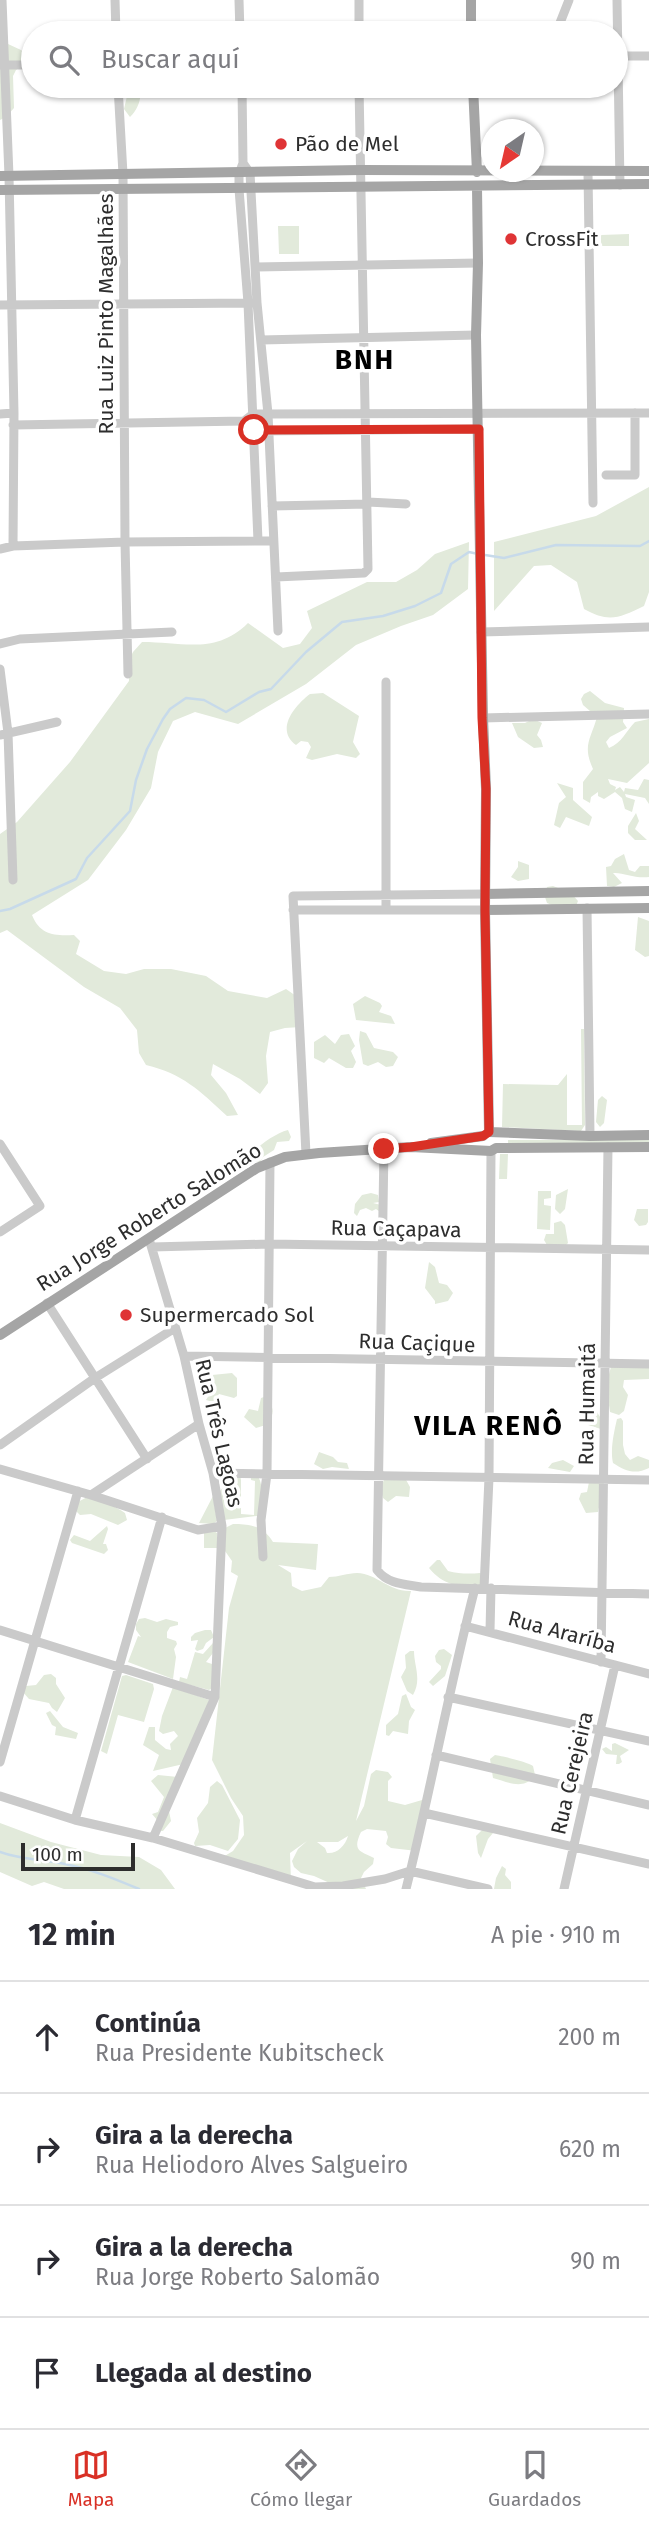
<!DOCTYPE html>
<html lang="es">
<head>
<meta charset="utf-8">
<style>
	body { margin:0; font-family:"Fira Sans",sans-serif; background:#f2f2f3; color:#2b2b33 }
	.compass { position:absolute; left:481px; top:119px; width:63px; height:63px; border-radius:50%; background:#fff; box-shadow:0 2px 5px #0004; rotate:214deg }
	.scale { position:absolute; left:21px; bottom:18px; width:114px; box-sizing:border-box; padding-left:7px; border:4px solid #2d2d2d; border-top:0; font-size:19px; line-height:24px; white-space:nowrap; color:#2d2d2d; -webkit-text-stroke:5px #fff; paint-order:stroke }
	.stop { position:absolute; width:21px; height:21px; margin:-16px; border:5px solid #d93025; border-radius:50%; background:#fff }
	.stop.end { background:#d93025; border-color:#fff; box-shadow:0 2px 7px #0008 }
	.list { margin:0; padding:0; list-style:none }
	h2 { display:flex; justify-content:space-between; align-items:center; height:91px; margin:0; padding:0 28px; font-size:30px }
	h2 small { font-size:23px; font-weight:400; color:#7c7c81 }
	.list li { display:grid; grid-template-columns:46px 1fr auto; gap:21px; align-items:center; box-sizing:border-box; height:112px; padding:0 28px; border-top:2px solid #e1e1e2 }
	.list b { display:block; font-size:26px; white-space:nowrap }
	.list p { margin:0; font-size:23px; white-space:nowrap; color:#7c7c81 }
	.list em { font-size:23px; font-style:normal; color:#7c7c81 }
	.icon { flex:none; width:38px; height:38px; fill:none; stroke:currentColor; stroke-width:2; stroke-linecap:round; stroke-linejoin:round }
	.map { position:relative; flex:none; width:649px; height:1889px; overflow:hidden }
	.search { position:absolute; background:#fff; box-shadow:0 2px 5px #0004; left:21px; right:21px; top:21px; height:77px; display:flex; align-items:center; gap:18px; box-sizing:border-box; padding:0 24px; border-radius:38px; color:#7c7c81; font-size:26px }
	.sheet { height:539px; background:#fff }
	nav { display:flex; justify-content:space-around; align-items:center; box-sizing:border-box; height:98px; border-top:2px solid #e1e1e2; background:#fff; font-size:19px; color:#7c7c81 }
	nav a { display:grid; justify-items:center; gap:4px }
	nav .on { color:#d93025 }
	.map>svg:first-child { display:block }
	.green { fill:#e2eadb; fill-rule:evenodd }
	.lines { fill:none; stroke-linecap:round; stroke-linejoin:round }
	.stream { stroke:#c7daea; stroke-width:2.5 }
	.minor { stroke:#cacaca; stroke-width:9 }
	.major { stroke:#a5a5a5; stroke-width:10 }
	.route { stroke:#d93025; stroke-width:9 }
	.poi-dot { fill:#df3436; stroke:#fff; stroke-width:2.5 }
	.labels { text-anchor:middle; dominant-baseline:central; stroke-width:7; stroke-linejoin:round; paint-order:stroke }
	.poi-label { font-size:21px; fill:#2d2d2d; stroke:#fff; text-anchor:start }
	.street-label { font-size:21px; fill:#2d2d2d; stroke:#fff }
	.district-label { font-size:28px; font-weight:bold; letter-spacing:2px; fill:#000; stroke:#fff }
</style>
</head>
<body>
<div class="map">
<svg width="649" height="1889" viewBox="0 0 649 1889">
	<rect width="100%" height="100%" fill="#fff"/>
	<path class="green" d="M 8,44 L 21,50 L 27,56 L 26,63 L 16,70 L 13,76 L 14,108 L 6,117 L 0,120 L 0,47 Z
		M 125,86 L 139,86 C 143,96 138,110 130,117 L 124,109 L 127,96 Z
		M 278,226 L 299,226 L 299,254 L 279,254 Z
		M 629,234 L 629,246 L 601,246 L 601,235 Z
		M 649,487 L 649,592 L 644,606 C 619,618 609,623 584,609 L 577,582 L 551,565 L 534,566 L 494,611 L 494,542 L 596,516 Z
		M 469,542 L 468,589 L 433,615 L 401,626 L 356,645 L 306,684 L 238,724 L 195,712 L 173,721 L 158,752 L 151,788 L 126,830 L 88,880 L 32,915 C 40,935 54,936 74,935 L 80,941 L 76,954 L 104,971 L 126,974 L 144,969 L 171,969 L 206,976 L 228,991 L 267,998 L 286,989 L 296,996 L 301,1027 L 285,1028 L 270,1032 L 266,1056 L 268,1083 L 260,1094 L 240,1079 L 213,1064 L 211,1075 L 226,1093 L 238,1115 L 227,1116 C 199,1090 183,1074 146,1065 L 139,1053 L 137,1030 L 120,1008 L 84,987 L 7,930 L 0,933 L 0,834 L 17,822 L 70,762 L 129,681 L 128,662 L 133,652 L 142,642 C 183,642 216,655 248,623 L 283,648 L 300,644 L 312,628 L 307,611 L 367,582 L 396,582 L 417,570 L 435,554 Z
		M 590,691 L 605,703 L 624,708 L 623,722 L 627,728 L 610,737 L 606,742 L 609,748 C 622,743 626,731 635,722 L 649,719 L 649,763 L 627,783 L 608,779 L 610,784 L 616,787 L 615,790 L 620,787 L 624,792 L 625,788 L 638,790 L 644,779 L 649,780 L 649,804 L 645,798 L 625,794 L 626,797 L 635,800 L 632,812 L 625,809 L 622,798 L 615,792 L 604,799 L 598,796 L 598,792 L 591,797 L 590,803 L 583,799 L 583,782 L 593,769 C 582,745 591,739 597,717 L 583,705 L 581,699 L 584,694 Z
		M 323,693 L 359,716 L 353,742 L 360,754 L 356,758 L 337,754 L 312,760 L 306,758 L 311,747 L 308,742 L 301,741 L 296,745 C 275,730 294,706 310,694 Z
		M 533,719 L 542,723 L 537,735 L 541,740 L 543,747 L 534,748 L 518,737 L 512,723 L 525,723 Z
		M 557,783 L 573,788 L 573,800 L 592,817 L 589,826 L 566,817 L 560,828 L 554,825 L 559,803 L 566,797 Z
		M 636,813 L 639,821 L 635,829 L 647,840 L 635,840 L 628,833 L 628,826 Z
		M 624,854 L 629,870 L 635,872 L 640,866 L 649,866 L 649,877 C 635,879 623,872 613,873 L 622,883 L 614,887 L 607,886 L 606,867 L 611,866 L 615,859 Z
		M 518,861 L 529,865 L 529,879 L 518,881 L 511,877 L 518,867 Z
		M 553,886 L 571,893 L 578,901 L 576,906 L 559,908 L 547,903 L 545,897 L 547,887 Z
		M 638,917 L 649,921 L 649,956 L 645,957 L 635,950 Z
		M 365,996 L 380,1003 L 382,1006 L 379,1012 L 391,1016 L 395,1024 L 356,1020 L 353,1004 Z
		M 581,1029 L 584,1029 L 585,1125 L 581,1131 L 502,1127 L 503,1084 L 558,1085 L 567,1074 L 567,1125 L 582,1125 Z
		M 360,1031 L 366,1033 L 374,1048 L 393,1052 L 398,1057 L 393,1066 L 386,1067 L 378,1062 L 368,1066 L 363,1064 L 359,1040 Z
		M 349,1034 L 355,1046 L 351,1051 L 356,1062 L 353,1068 L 346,1068 L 329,1058 L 324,1063 L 314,1058 L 314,1042 L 325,1035 L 335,1044 L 341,1035 Z
		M 602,1096 L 607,1100 L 604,1123 L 600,1127 L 596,1122 L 598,1100 Z
		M 288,1130 L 291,1137 L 289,1141 L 277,1142 L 274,1150 L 263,1157 L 260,1162 L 253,1161 L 252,1153 C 261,1144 276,1133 288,1130 Z
		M 649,1136 L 649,1150 L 508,1143 L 508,1140 L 639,1140 Z
		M 500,1154 L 508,1154 L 507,1179 L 499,1179 Z
		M 568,1189 L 565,1209 L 560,1214 L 555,1209 L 556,1195 Z
		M 538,1191 L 551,1191 L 551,1198 L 544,1199 L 544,1205 L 551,1206 L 550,1230 L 537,1229 Z
		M 371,1193 L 378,1195 L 379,1202 L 373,1203 L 381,1205 L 380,1212 L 376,1209 L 372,1211 L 366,1208 L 360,1210 L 357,1216 L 354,1213 L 355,1204 L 362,1195 Z
		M 637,1209 L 648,1209 L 648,1222 L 646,1225 L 639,1226 L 634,1220 Z
		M 561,1221 L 565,1225 L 568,1243 L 566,1245 L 547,1245 L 544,1240 L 546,1234 L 554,1234 L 554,1223 Z
		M 429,1262 L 435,1267 L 439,1283 L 447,1285 L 453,1293 L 448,1301 L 435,1304 L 435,1301 L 425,1288 Z
		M 639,1364 L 649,1365 L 649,1379 L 624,1380 L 623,1387 L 628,1395 L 624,1411 L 619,1415 L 610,1412 L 606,1385 L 611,1367 Z
		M 232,1373 L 237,1378 L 237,1396 L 234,1398 L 219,1394 L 213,1402 L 206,1400 L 211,1392 L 206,1379 L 212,1375 Z
		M 264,1397 C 275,1406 274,1412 269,1424 L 256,1428 L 244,1417 L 249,1409 L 258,1411 L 261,1398 Z
		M 589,1411 L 597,1412 L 603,1422 L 601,1429 L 588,1425 L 585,1420 L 586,1412 Z
		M 621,1418 L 623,1421 L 623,1445 L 625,1454 L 630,1460 L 638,1456 L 649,1460 L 649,1468 C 635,1475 625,1471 613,1463 C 610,1450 614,1432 617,1419 Z
		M 319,1452 L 333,1457 L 338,1462 L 347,1463 L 349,1469 L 332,1467 L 323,1469 L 314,1464 Z
		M 563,1460 L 574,1466 L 570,1472 L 548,1468 L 552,1463 Z
		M 256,1474 C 265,1483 262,1505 257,1516 L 224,1520 L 220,1491 L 233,1475 L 240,1475 L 241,1480 L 241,1514 L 254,1515 L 255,1481 L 251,1480 L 251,1477 Z
		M 386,1476 L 405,1478 L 410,1487 L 409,1497 L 396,1496 L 388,1502 L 383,1498 L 380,1488 Z
		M 589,1482 L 604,1483 L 598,1512 L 586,1513 L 579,1499 L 581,1493 L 587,1492 Z
		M 91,1495 L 95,1495 C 105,1504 115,1506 125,1513 L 127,1520 L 118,1525 L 91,1514 L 80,1515 L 75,1510 L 74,1504 Z
		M 213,1496 L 217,1521 L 213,1524 L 199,1523 Z
		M 233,1524 C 251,1524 263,1526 273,1542 L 318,1544 L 316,1570 L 278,1565 L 291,1573 L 292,1586 L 302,1591 L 321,1587 L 329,1577 C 338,1577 348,1573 357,1573 C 378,1574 389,1592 411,1591 L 356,1821 L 364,1806 L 371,1774 L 376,1770 L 388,1772 L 392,1777 L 388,1781 L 388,1801 L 405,1805 L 422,1800 L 428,1801 L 417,1851 L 391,1848 L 386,1844 L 388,1837 L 386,1831 L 367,1829 L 361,1832 C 352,1851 360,1851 374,1858 L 373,1864 L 364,1872 L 361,1878 L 366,1889 L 343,1889 L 314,1876 L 301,1873 L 294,1867 L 292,1861 L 298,1849 L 307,1841 L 290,1853 L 291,1882 L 223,1857 L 233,1851 L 244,1835 L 243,1816 L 231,1798 L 212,1760 L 229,1608 L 238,1576 L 231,1572 L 232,1561 L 225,1551 L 225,1528 ZM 348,1836 C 345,1846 337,1854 327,1853 L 325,1848 L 317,1842 L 338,1842 Z
		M 107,1526 L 108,1529 L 103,1544 L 106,1544 L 108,1550 L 104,1554 L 72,1543 L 70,1540 L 74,1535 L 90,1541 Z
		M 214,1531 L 217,1533 L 217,1548 L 204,1548 L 204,1533 Z
		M 437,1560 L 440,1560 L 448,1571 C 459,1574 470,1574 480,1573 L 483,1575 L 480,1587 C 458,1587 443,1585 429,1568 Z
		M 145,1618 L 157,1622 L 166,1619 L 178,1622 L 178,1625 L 170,1627 L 167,1632 L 167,1638 L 176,1641 L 177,1644 L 174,1649 L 176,1657 L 173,1679 L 128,1662 L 138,1636 L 141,1637 L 136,1630 L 136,1624 L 139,1619 Z
		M 205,1630 L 211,1630 L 214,1637 L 206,1643 L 203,1649 L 197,1651 L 195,1649 L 198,1640 L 191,1641 L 191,1637 L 195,1633 Z
		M 213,1643 L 213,1653 L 206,1662 L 212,1664 L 212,1688 L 209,1690 L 179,1682 L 180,1677 L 187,1679 L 195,1652 L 203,1654 Z
		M 444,1649 L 452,1655 L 445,1676 L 433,1686 L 429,1682 L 441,1669 L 441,1666 L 436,1662 L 435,1656 L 439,1650 Z
		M 410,1651 L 414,1651 C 414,1666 422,1679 413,1695 L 407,1691 L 401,1677 L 406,1668 L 405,1655 Z
		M 51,1674 L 56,1678 L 56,1684 L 65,1698 L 57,1712 L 52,1708 L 49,1703 L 29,1699 L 22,1691 L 26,1686 L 36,1685 L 44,1675 Z
		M 126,1675 L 153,1684 L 154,1689 L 144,1722 L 118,1715 L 107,1754 L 101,1751 L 122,1676 Z
		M 173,1687 L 209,1700 L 188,1763 L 153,1771 L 159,1755 L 143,1745 L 149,1727 L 155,1727 L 155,1740 L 166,1749 L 171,1750 L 170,1744 L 178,1736 L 174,1731 L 163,1734 L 159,1731 L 162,1716 Z
		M 406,1694 L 411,1707 L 415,1710 L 409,1721 L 408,1734 L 393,1731 L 389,1736 L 386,1735 L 386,1725 L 398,1714 L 402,1696 Z
		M 50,1711 L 63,1727 L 78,1733 L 76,1739 L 55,1735 L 56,1727 L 52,1725 L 46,1713 Z
		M 615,1743 L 629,1750 L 620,1756 L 622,1762 L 619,1764 L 616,1764 L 617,1755 L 606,1754 L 602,1749 L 606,1747 L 612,1751 L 612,1744 Z
		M 495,1755 C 502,1756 528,1762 533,1766 L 535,1775 C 524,1791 508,1782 493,1778 L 490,1759 Z
		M 158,1775 L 178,1777 L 182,1781 L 169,1811 L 171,1821 L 163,1831 L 156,1831 L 158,1821 L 152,1814 L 158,1812 L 164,1797 L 151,1781 Z
		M 217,1781 L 222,1785 L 240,1820 L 238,1839 L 228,1851 L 210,1845 L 195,1846 L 194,1843 L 199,1832 L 197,1818 L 208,1803 L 210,1787 Z
		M 0,1823 L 51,1842 L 101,1855 L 139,1857 L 161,1870 L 175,1889 L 64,1889 L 44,1882 L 32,1886 L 0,1872 Z
		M 485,1827 L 493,1830 L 493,1833 L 488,1839 L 481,1858 L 478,1853 L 476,1836 Z
		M 502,1866 L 506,1869 L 505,1875 L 511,1882 L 511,1889 L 494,1889 L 496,1878 Z"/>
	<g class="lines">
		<path class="stream" d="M 485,555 L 504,558 L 556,545 L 640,546 L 649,541
			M 0,911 L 10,909 L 76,879 L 87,858 L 130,811 L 136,780 L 147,749 L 163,719 L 170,709 L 186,698 L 204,700 L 226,712 L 259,692 L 271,689 L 306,652 L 342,622 L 383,616 L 415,606 L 441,593 L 451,564 L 469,552 L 478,554
			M 0,1852 C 21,1860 43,1859 65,1864 C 91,1869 115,1879 139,1889"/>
		<path class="minor" d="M 2,0 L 9,176 L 14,413 L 13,546
			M 115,0 L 116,33
			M 239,0 L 240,33
			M 617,0 L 620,185
			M 359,33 L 359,0
			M 556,33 L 569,0
			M 616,56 L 649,56
			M 0,65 L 33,65
			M 118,86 L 123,174 L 125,542 L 128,674
			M 242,86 L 243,163 L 239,174 L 239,189 L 248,303 L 258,541
			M 243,163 L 250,173 L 257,303 L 268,414 L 278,631
			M 588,173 L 593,503
			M 256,267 L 478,263
			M 0,305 L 252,303
			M 261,340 L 476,335
			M 0,414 L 14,413
			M 13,425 L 244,421 L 253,414 L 268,414 L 649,413
			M 251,427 L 254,431 L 479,429
			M 606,475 L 635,475 L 635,413
			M 368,502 L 406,504
			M 272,506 L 368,504
			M 0,549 L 13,546 L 125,542 L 272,541
			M 276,577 L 364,573 L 368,569 L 359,86
			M 481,632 L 649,627
			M 0,644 L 20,639 L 172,632
			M 0,669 L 8,733 L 13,880
			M 483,718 L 649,714
			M 0,735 L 57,722
			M 386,908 L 386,682
			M 587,908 L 590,1136
			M 293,910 L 485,910
			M 0,1144 L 40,1206 L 0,1232
			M 384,1148 L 377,1570 C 388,1584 403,1584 421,1587 L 649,1594
			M 306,1154 L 293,896 L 485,894
			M 149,1239 L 184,1356 L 199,1424 L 213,1473 L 222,1526 L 215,1697 L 153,1838
			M 152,1247 L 269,1244 L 649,1250
			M 47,1303 L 147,1459
			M 184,1356 L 649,1364
			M 0,1445 L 95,1378 L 175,1328
			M 0,1469 L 91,1495 L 198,1530 L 222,1526
			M 213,1473 L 649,1480
			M 91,1495 L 199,1424
			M 263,1557 L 261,1520 L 267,1474 L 270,1162
			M 484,1588 L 489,1478 L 491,1151
			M 465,1626 L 649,1674
			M 0,1630 L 215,1697
			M 490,1631 L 491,1588
			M 601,1662 L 608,1147
			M 448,1697 L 649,1741
			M 436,1755 L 649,1805
			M 0,1762 L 78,1491
			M 0,1796 L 75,1820 L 153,1838 L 315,1887 L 343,1886 L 385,1879 L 410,1871
			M 424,1813 L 649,1864
			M 75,1820 L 162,1517
			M 410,1871 L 488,1889
			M 406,1889 C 431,1789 449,1688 475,1588
			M 564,1889 L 615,1665"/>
		<path class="major" d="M 471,0 L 471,33
			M 473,86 L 477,172
			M 0,176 L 361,170 L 649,171
			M 477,187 L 478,263 L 476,335 L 483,718 L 486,789 L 485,910 L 489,1132
			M 0,190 L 649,184
			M 485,894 L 649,891
			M 485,910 L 649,908
			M 489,1132 L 590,1136 L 649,1135
			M 431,1143 L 483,1136
			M 0,1335 L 257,1168 L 285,1157 L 319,1153 L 411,1147 L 491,1151 L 496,1148 L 649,1147"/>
	</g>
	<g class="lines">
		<path class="route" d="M 254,430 L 479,429 L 482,718 L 486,789 L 485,910 L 489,1132 L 483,1136 L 411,1147 L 384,1149"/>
	</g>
	<g class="poi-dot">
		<circle cx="281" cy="144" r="7"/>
		<circle cx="511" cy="239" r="7"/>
		<circle cx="126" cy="1315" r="7"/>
	</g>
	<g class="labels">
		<g class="poi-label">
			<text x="295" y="144">Pão de Mel</text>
			<text x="525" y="239">CrossFit</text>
			<text x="140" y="1315">Supermercado Sol</text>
		</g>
		<g class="street-label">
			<text transform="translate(106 314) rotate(-90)">Rua Luiz Pinto Magalhães</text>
			<text transform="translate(149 1217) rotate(-32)">Rua Jorge Roberto Salomão</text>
			<text transform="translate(396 1229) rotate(1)">Rua Caçapava</text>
			<text transform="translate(417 1343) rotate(2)">Rua Caçique</text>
			<text transform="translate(587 1404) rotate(-89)">Rua Humaitá</text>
			<text transform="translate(219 1433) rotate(77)">Rua Três Lagoas</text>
			<text transform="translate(562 1632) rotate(15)">Rua Araríba</text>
			<text transform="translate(572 1773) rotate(-77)">Rua Cerejeira</text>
		</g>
		<g class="district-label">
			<text x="365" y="359">BNH</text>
			<text x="489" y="1425">VILA RENÔ</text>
		</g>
	</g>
</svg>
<svg class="compass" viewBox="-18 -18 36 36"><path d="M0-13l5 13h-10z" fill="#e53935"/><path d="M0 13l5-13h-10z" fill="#7c7c81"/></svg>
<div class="scale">100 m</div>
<div class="stop" style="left:254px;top:430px"></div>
<div class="stop end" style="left:384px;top:1149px"></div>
<div class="search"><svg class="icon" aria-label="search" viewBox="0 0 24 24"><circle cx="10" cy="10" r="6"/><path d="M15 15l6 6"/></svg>Buscar aquí</div>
</div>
<section class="sheet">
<h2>12 min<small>A pie · 910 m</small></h2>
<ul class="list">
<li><svg class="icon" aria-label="ahead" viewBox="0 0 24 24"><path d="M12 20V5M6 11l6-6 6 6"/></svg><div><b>Continúa</b><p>Rua Presidente Kubitscheck</p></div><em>200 m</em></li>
<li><svg class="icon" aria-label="right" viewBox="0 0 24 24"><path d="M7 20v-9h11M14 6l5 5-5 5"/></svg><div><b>Gira a la derecha</b><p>Rua Heliodoro Alves Salgueiro</p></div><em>620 m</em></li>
<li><svg class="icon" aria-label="right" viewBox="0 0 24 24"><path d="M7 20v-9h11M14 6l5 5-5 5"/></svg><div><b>Gira a la derecha</b><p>Rua Jorge Roberto Salomão</p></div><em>90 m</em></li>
<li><svg class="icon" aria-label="arrive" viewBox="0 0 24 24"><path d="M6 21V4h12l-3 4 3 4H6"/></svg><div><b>Llegada al destino</b></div></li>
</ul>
</section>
<nav>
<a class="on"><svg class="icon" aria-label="map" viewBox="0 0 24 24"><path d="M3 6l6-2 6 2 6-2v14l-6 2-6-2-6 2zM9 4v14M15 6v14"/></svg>Mapa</a>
<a><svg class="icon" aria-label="directions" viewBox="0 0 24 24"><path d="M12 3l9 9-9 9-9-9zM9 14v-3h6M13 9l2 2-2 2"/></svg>Cómo llegar</a>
<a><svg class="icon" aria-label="saved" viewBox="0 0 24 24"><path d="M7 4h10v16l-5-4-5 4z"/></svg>Guardados</a>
</nav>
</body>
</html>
